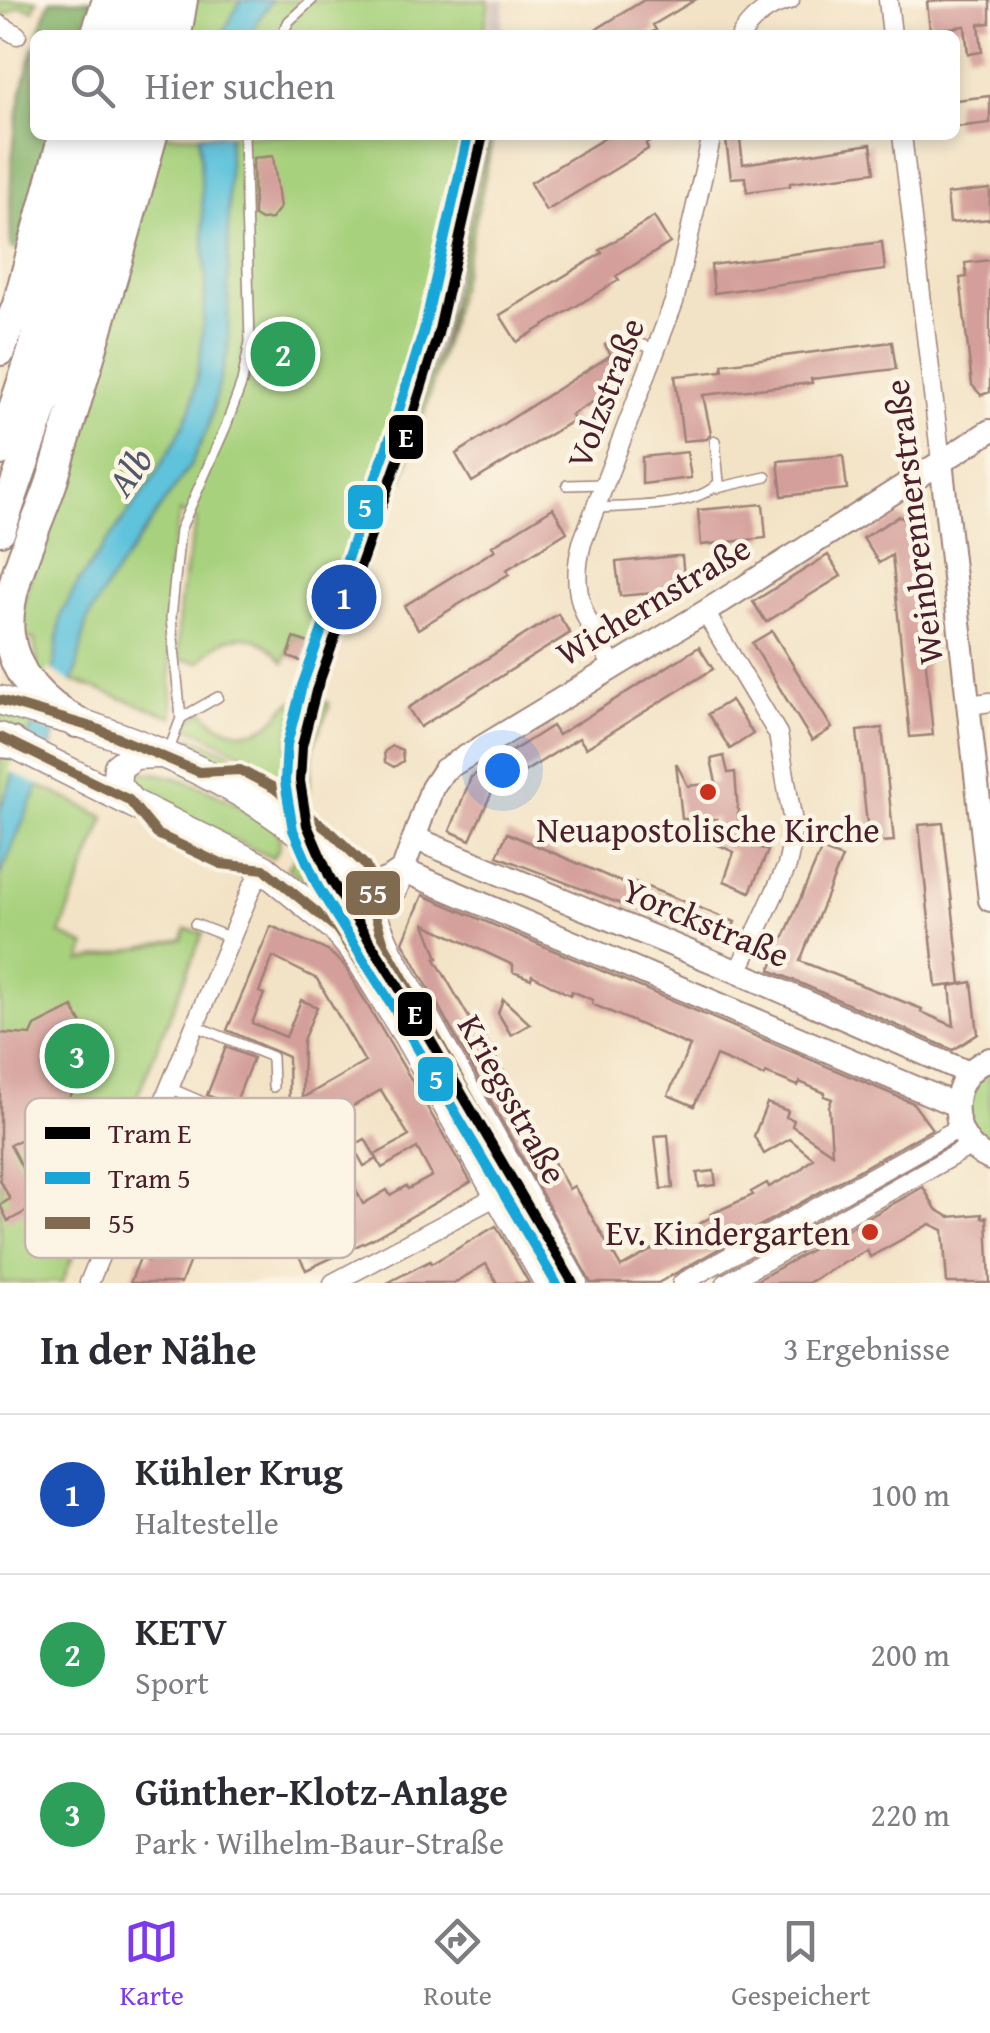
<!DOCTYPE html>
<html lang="de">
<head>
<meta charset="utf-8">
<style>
	body { margin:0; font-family:"Gentium Book Plus",serif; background:#f7f7f7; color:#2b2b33 }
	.you { position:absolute; left:502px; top:770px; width:35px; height:35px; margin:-25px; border:8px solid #fff; border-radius:50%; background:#1a73e8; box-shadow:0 0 0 15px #1a73e833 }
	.badge { display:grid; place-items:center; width:65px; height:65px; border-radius:50%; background:#7c3aed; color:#fff; font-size:32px; font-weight:700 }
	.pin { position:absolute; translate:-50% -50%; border:5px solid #fff; box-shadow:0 2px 10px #0006 }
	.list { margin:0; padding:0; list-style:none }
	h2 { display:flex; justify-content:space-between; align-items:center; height:130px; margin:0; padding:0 40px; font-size:42px }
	h2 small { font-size:32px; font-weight:400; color:#7c7c81 }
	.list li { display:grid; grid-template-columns:65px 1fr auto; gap:30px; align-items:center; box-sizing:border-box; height:160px; padding:0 40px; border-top:2px solid #e1e1e2 }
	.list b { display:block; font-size:38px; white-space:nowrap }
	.list p { margin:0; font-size:32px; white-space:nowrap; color:#7c7c81 }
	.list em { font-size:32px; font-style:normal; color:#7c7c81 }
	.icon { flex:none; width:55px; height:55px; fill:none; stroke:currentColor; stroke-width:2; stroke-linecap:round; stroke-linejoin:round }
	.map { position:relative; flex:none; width:990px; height:1283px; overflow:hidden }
	.search { position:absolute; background:#fff; box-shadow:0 5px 15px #0003; left:30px; right:30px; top:30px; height:110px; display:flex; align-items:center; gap:25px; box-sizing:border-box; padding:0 35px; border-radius:15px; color:#7c7c81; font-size:38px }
	.sheet { height:610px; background:#fff }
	nav { display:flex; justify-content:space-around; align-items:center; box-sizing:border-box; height:140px; border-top:2px solid #e1e1e2; background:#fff; font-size:28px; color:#7c7c81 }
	nav a { display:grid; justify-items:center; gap:5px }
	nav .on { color:#7c3aed }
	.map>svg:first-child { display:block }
	.built { fill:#f3d4bf }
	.industrial { fill:#cfc0bb }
	.green { fill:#a7d17d; stroke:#787854; stroke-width:2.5 }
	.forest { fill:#85b36c; stroke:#68694c; stroke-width:2.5 }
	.water { fill:#5fc3dc; stroke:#547184; stroke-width:2.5 }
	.pier { fill:#f3e3c6 }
	.building { fill:#d49f9a; fill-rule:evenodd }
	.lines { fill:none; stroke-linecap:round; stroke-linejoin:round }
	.lane-casing { stroke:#9e8178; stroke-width:12 }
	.street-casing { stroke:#9e8178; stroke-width:21 }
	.secondary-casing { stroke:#9e8178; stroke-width:26 }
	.primary-casing { stroke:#9e8178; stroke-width:31 }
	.highway-casing { stroke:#9e8178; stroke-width:34 }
	.lane { stroke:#fff; stroke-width:9 }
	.street { stroke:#fff; stroke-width:18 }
	.secondary { stroke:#fff; stroke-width:22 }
	.primary { stroke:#fff; stroke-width:28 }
	.highway { stroke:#fff; stroke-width:30 }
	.bus-1-casing { stroke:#fcf5e5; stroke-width:18 }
	.bus-1 { stroke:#806a50; stroke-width:10 }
	.tram-1-casing { stroke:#fcf5e5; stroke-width:18 }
	.tram-2-casing { stroke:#fcf5e5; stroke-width:18 }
	.tram-1 { stroke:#000; stroke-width:10 }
	.tram-2 { stroke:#18a6d9; stroke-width:10 }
	.poi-dot { fill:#c8321e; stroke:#fcf5e5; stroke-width:4 }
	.labels { text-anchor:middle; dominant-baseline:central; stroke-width:9; stroke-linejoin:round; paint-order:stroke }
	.street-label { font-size:35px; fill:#4a1f2b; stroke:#fcf5e5 }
	.poi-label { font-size:35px; fill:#4a1f2b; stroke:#fcf5e5 }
	.water-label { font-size:38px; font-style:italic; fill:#515869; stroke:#fcf5e5 }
	.key { fill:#fcf5e5; stroke:#c7b5ad; stroke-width:2.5 }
	.key-label { font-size:28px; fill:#4a1f2b }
	.line-badge { stroke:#fcf5e5; stroke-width:4 }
	.badge-label { font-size:28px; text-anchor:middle; font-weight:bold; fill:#fff }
</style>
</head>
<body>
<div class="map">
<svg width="990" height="1283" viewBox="0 0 990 1283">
	<rect width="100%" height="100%" fill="#fcf5e5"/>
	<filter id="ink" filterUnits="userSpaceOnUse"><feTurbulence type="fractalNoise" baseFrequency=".01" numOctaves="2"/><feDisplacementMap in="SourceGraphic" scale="20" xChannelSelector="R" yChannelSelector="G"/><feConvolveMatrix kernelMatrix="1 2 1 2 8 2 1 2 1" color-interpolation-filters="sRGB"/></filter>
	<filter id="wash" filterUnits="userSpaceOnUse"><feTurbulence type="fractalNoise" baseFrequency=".0048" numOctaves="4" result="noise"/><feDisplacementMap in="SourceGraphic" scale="40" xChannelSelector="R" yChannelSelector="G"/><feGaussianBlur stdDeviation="2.25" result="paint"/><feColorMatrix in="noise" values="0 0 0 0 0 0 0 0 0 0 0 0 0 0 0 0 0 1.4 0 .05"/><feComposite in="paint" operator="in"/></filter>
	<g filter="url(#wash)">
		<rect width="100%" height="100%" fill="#f3e3c6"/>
		<path class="built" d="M 0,48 L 3,51 L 2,268 L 0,267 Z"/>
		<path class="industrial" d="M 492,0 L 505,0 L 501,35 L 488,35 Z
			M 470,135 L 490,135 L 476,201 L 444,335 L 391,491 L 380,471 L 409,390 L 432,307 Z
			M 379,480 L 388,497 L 321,688 L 308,683 Z
			M 304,692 L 320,697 L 306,754 L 307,798 L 288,784 L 290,741 Z"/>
		<path class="green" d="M 0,0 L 37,0 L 33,10 L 20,6 L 4,16 L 0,14 Z
			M 189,0 L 489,0 L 484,35 L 183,35 Z
			M 160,135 L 470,135 C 448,249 419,361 380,471 L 375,470 L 316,643 L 293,636 L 284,663 C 259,629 226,628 200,662 L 179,659 C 175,610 185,567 197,520 L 180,512 L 169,567 L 167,604 L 173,717 L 68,679 L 23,778 L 105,817 L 60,934 L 86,946 L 81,961 L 183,939 L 186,929 L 203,933 L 62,1283 L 0,1283 L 0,712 L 15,718 L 37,661 L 34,639 L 26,639 L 20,647 L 16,629 Z
			M 490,135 L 493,135 C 471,253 440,367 402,481 L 396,478 L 444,335 Z
			M 299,700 L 289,741 L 288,784 L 254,759 L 189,727 L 189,721 L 204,711 C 219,731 247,739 269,724 C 282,715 282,704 299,700 Z
			M 324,701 L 329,703 L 329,707 L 314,743 L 307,798 L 306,754 L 316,706 L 322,708 Z
			M 191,737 L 228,752 L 244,764 L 212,760 L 201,755 L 189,742 Z
			M 130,772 C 180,769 232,802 276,825 C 280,839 283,847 272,858 L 132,791 L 125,783 Z
			M 299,843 L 349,899 L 327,893 L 287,868 L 295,858 Z
			M 990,1067 L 990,1150 C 956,1123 960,1095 990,1067 Z"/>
		<path class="forest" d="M 50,0 L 92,0 L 79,35 L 38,35 Z
			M 35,44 L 35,135 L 49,135 L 18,248 L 14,249 L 11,247 C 8,178 13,109 35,44 Z"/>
		<path class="water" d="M 241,0 L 272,0 L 258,20 L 252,35 L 222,35 Z
			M 199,135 L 229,135 L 228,350 L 208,428 L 191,464 L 107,586 L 86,623 L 77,668 L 37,789 L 0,876 L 0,809 L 53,674 L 61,615 L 79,581 L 150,483 L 176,440 L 192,406 L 201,352 L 206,280 Z"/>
		<path class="pier" d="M 49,668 L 76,685 L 60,735 L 28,723 Z
			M 23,736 L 54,751 L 43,787 L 9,771 Z"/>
		<g id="blocks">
			<path class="building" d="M 644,0 L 695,0 L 653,25 L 656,30 L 647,35 L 587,35 Z
				M 946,0 L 990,0 L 990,23 L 979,24 L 982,52 L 968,54 L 965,26 L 930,30 L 927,2 Z
				M 990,96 L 990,123 L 955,127 L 955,100 Z
				M 610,135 L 660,135 L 646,144 L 648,149 L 546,211 L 530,183 Z
				M 740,140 L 743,164 L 871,144 L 875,172 L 790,183 L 790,186 L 747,192 L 745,177 L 731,178 L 726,141 Z
				M 273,156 L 280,208 L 271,219 L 261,220 L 254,216 L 253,158 Z
				M 990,189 L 990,219 L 950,223 L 947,194 Z
				M 654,217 L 670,243 L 616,276 L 619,280 L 517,342 L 500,315 L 602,253 L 600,250 Z
				M 882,242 L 885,270 L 714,293 L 711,265 Z
				M 990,260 L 990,392 L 981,395 L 972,385 L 960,278 L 967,277 L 965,263 Z
				M 617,337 L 632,362 L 617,370 L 625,382 L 571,415 L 574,420 L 472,482 L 456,454 L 611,355 L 605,345 Z
				M 892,342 L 896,369 L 811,379 L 812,383 L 703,395 L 711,434 L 707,439 L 683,441 L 675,376 L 723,371 L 722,364 Z
				M 687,452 L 691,478 L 642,484 L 642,457 Z
				M 843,455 L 847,489 L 782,496 L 778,461 Z
				M 763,504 L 766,538 L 701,545 L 698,510 Z
				M 553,508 L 567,532 L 506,570 L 509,574 L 418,629 L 404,606 L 495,550 L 492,546 Z
				M 899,516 L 912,523 L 933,735 L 910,737 L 892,555 L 879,563 L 863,538 Z
				M 828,555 L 841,576 L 766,622 L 753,602 Z
				M 676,556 L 682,556 L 685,590 L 620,596 L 616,562 Z
				M 558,614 L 570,633 L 420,727 L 408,708 Z
				M 772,631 L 832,728 L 812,741 L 752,643 Z
				M 294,638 L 309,643 L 303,662 L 288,657 Z
				M 699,647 L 713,669 L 586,748 L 579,738 L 492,792 L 470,840 L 450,831 L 471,777 L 552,726 L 558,735 Z
				M 731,700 L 753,734 L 730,749 L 708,714 Z
				M 882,728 L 894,841 L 869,843 L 857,731 Z
				M 392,746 L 402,750 L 403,761 L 394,767 L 385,762 L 384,752 Z
				M 724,756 L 728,773 L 735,772 L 740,839 L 768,851 L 750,892 L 724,881 L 734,852 L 708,840 L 717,819 L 682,819 L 676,763 L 688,786 L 716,783 L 711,759 Z
				M 943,823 L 961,984 L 936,987 L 919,825 Z
				M 507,833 L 628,885 L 630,880 L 735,922 L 726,945 L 497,856 Z
				M 821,850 L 842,858 L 800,961 L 922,1009 L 921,1012 L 954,1026 L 950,986 L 972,982 L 978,1034 L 953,1050 L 770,970 Z
				M 423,895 L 913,1103 L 932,1129 L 658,1283 L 591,1283 L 403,942 ZM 425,924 L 513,965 L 513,972 L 531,979 L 532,975 L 570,995 L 572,991 L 593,1000 L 592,1004 L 690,1046 L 668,1095 L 694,1106 L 716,1056 L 764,1076 L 766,1073 L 798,1086 L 800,1082 L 825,1093 L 824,1096 L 832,1099 L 829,1106 L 832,1153 L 792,1126 L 794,1120 L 786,1117 L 788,1111 L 767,1103 L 754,1136 L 764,1154 L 790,1139 L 813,1158 L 799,1171 L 769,1187 L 767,1183 L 751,1192 L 753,1195 L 711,1214 L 713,1216 L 686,1231 L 688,1235 L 667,1247 L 664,1243 L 621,1267 L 574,1186 L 569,1189 L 482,1033 L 479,1035 L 435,959 L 438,958 Z
				M 271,926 L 328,951 L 344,965 L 471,1182 L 374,1238 L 306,1270 L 290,1238 L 336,1217 L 326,1197 L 353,1184 L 363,1204 L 387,1190 L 390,1195 L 406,1186 L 408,1189 L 432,1176 L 417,1148 L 382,1168 L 375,1155 L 409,1136 L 381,1090 L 302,1136 L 260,1118 L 266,1104 L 289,1113 L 288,1057 L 227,1030 ZM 273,957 L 317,979 L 365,1062 L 302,1098 L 303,1040 L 317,1007 L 301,1000 L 286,1037 L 252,1023 L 264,994 L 259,992 Z
				M 503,999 L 530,1024 L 511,1035 L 498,1013 Z
				M 73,1007 L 97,1053 L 67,1101 L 43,1113 L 45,1118 L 42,1129 L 10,1145 L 34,1190 L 27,1211 L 8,1221 L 0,1205 L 10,1199 L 0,1180 L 0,1033 L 31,1035 L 35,1026 Z
				M 226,1047 L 253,1058 L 234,1107 L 207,1095 Z
				M 668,1135 L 673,1188 L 661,1189 L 655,1136 Z
				M 365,1139 L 377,1159 L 364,1166 L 353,1146 Z
				M 205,1155 L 237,1169 L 229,1190 L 269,1208 L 262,1227 L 288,1215 L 294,1228 L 266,1240 L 255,1217 L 224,1205 L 205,1252 L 195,1248 L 181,1283 L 130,1283 L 140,1258 L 148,1261 L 171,1206 L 182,1211 Z
				M 714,1171 L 716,1185 L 699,1187 L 697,1173 Z
				M 923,1187 L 936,1209 L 949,1217 L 982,1214 L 982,1218 L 987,1217 L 990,1283 L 947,1283 L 943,1230 L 930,1224 L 870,1257 L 867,1250 L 808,1283 L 752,1283 Z
				M 496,1226 L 529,1283 L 497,1283 L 486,1264 L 454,1283 L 387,1283 L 430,1261 L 431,1264 Z"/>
		</g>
	</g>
	<g filter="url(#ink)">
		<use href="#blocks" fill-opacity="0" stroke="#9e8178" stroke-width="2.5"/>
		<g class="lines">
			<g class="lane-casing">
				<path id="lane" d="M 282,35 L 289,21 L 312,0
					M 629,339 L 658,351
					M 567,485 L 604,484
					M 717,488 L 766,477
					M 597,508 C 628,506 698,508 719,482 L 715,441
					M 181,718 L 218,697
					M 169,750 L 181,718 L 171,618 L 180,530 L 226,426 L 242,382 L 250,342 L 244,135
					M 217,773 L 240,769 C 271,780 363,850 373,880
					M 143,818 C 155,838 214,864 237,867
					M 195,924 L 231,938
					M 196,1026 L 272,1057 L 273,1087
					M 170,1088 L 256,1125
					M 49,1125 L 80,1150 L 134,1171
					M 154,1127 L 183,1140"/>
			</g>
			<g class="street-casing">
				<path id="street" d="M 888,0 L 892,35
					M 0,25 L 17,35
					M 741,35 C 753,17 768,5 790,0
					M 902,135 L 941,461
					M 705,612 L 778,734 L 792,817 L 791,847 L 787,866 L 738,972
					M 613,666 C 587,621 568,596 582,543 L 674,302 L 712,135
					M 970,705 L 990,702
					M 89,1283 L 240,916 L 252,887 L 264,869
					M 333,1283 L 508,1190
					M 682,1283 L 959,1128
					M 726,1283 L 970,1146"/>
			</g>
			<g class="secondary-casing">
				<path id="secondary" d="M 941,461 L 990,900
					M 414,838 L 738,972 L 969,1073
					M 402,870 L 956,1105
					M 345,876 C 364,890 385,883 402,870
					M 367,906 L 386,899 L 396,889 L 432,788 L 444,770 L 705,612 L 990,431
					M 990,1059 C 944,1076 947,1141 990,1159"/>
			</g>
			<g class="primary-casing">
				<path id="primary" d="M 0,700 C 31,711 64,717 95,728 C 189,760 304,815 362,897 C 375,916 381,939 392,959 L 573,1283
					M 0,737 L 264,869 L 336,928 L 358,955 L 409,1038 L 549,1283
					M 129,800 L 116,785 L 118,767 L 134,755 L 158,754"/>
			</g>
			<g class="highway-casing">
				<path id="highway" d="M 96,35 L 108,0
					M 123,35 L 132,0
					M 151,35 L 161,0
					M 176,35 L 182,0
					M 0,350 L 18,305 L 64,135
					M 0,450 L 35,346 L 95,135
					M 0,530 L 54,374 L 124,135
					M 77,722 C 43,705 14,675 9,635 C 3,588 38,526 52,481 C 87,366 120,251 152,135
					M 0,742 L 12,743"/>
			</g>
			<use href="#lane" class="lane"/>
			<use href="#street" class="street"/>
			<use href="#secondary" class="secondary"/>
			<use href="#primary" class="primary"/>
			<use href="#highway" class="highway"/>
			<g class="bus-1-casing">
				<path id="bus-1" d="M 0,700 L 95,728 L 199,772 L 240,770 L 274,788 L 334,835 L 365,865 L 372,880 L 374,912 L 384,944 L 573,1283
					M 0,737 L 129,800 L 157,834 L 221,864 L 264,869
					M 264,869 L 336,928 L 381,994"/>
			</g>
			<use href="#bus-1" class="bus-1"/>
			<g class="tram-1-casing">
				<path id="tram-1" d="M 483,135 L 438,334 L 405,440 L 316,691 L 302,746 L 300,781 L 307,825 L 331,880 L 408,1002 L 573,1283"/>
			</g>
			<g class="tram-2-casing">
				<path id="tram-2" d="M 468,135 L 424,330 L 391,435 L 302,686 L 287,744 L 285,782 L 293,830 L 318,887 L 395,1010 L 556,1283"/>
			</g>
			<use href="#tram-1" class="tram-1"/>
			<use href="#tram-2" class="tram-2"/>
		</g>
	</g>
	<g class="poi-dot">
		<circle cx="708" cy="792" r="10"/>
		<circle cx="870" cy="1232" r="10"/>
	</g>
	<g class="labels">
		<g class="street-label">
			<text transform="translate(605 393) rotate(-69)">Volzstraße</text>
			<text transform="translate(913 522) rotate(-97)">Weinbrennerstraße</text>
			<text transform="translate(653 600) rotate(-31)">Wichernstraße</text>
			<text transform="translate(706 922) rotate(23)">Yorckstraße</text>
			<text transform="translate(513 1099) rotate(61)">Kriegsstraße</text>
		</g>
		<g class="poi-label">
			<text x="708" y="829">Neuapostolische Kirche</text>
			<text x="850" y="1232" text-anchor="end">Ev. Kindergarten</text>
		</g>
		<g class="water-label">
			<text transform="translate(129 471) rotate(-55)">Alb</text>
		</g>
	</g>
	<rect x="25" y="1098" width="330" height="160" rx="15" class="key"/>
	<rect x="45" y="1127" width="45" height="12" fill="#000"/>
	<rect x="45" y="1172" width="45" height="12" fill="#18a6d9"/>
	<rect x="45" y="1217" width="45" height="12" fill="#806a50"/>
	<g class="key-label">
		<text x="108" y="1143">Tram E</text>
		<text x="108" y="1188">Tram 5</text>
		<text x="108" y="1233">55</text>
	</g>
	<g class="line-badge">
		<rect x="387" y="413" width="38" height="48" rx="10" fill="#000"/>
		<rect x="346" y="483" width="39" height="48" rx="10" fill="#18a6d9"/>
		<rect x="344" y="869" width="58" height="48" rx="10" fill="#806a50"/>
		<rect x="396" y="990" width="38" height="48" rx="10" fill="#000"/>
		<rect x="416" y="1055" width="39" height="48" rx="10" fill="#18a6d9"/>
	</g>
	<g class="badge-label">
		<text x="406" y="447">E</text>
		<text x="365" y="517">5</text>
		<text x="373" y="903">55</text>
		<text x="415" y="1024">E</text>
		<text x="436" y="1089">5</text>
	</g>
</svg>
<div class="you"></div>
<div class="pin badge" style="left:344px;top:597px;background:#1a4fb4">1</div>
<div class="pin badge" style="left:283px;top:354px;background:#2e9e5b">2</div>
<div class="pin badge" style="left:77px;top:1056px;background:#2e9e5b">3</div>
<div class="search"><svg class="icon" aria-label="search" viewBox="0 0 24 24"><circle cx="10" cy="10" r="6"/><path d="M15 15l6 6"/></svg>Hier suchen</div>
</div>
<section class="sheet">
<h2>In der Nähe<small>3 Ergebnisse</small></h2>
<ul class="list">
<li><span class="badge" style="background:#1a4fb4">1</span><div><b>Kühler Krug</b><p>Haltestelle</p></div><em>100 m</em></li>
<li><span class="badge" style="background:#2e9e5b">2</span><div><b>KETV</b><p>Sport</p></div><em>200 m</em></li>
<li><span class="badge" style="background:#2e9e5b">3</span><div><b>Günther-Klotz-Anlage</b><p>Park · Wilhelm-Baur-Straße</p></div><em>220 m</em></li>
</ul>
</section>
<nav>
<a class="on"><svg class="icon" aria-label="map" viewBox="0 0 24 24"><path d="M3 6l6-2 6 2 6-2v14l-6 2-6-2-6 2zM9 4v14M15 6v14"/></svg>Karte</a>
<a><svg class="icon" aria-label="directions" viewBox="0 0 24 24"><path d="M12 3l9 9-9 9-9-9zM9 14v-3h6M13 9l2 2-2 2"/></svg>Route</a>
<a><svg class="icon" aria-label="saved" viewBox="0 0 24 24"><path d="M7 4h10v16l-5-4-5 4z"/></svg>Gespeichert</a>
</nav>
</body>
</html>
